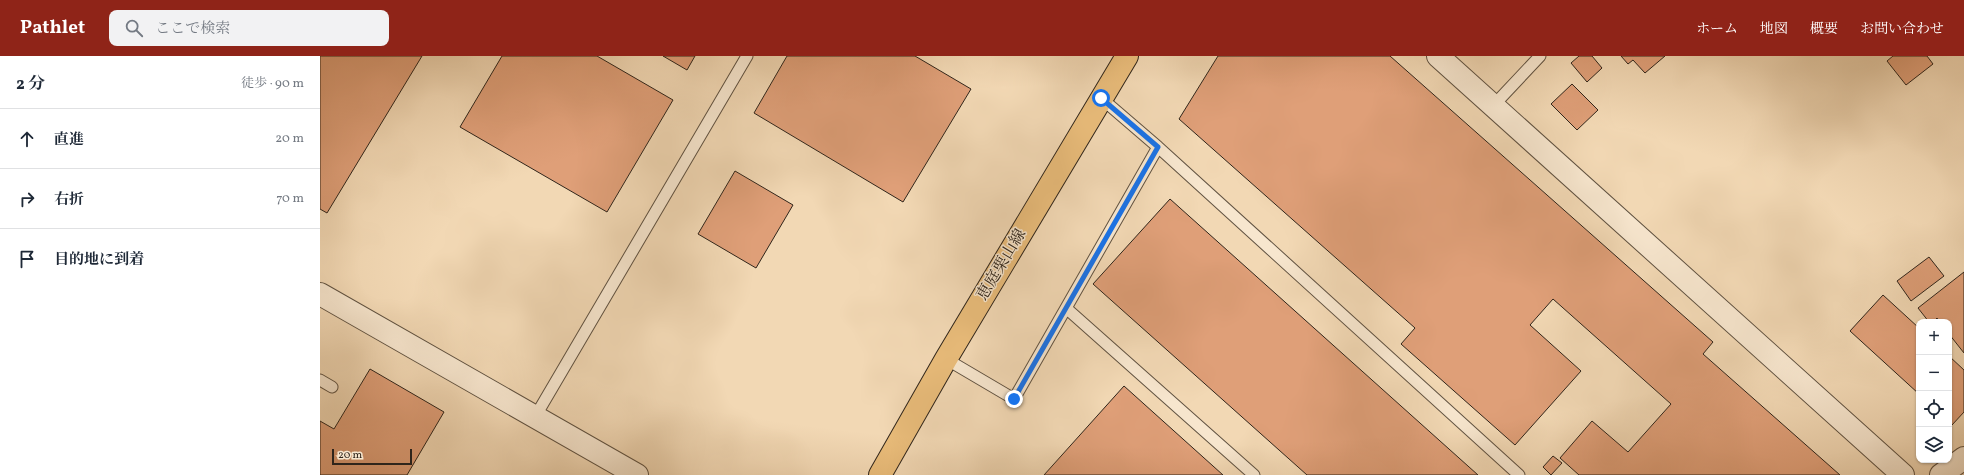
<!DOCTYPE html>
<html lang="ja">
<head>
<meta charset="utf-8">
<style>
	body { margin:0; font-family:Vollkorn,"Noto Serif JP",serif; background:#f2f2f3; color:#1f2937 }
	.controls { position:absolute; right:12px; bottom:12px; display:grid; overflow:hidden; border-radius:8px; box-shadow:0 1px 3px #0004 }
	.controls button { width:36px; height:36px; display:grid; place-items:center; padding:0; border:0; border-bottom:1px solid #e0e1e3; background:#fff; color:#1f2937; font:20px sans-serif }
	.scale { position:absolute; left:12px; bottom:10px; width:80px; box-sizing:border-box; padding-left:4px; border:2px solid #2f251b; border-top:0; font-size:11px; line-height:14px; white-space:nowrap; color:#2f251b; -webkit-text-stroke:3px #f7e6ce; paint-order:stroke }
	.stop { position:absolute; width:12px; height:12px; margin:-9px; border:3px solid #1a73e8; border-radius:50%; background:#fff }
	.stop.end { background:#1a73e8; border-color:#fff; box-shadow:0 1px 4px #0008 }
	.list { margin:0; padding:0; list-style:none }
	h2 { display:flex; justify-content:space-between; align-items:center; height:52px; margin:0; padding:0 16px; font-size:17px }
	h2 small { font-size:13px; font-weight:400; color:#747a83 }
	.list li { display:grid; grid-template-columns:26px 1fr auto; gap:12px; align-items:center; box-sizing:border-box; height:60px; padding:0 16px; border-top:1px solid #e0e1e3 }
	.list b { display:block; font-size:15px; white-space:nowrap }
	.list em { font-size:13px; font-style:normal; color:#747a83 }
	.icon { flex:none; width:22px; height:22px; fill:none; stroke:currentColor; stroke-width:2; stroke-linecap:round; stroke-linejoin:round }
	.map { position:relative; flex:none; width:1644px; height:419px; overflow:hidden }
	header { display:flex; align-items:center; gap:24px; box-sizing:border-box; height:56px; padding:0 20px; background:#8f2418; color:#fff }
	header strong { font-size:19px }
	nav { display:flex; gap:22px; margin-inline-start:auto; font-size:14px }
	.search { width:280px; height:36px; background:#f2f2f3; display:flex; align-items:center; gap:10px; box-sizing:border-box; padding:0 14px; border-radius:8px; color:#747a83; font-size:15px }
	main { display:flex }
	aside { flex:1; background:#fff }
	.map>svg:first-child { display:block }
	.building { fill:#df9f78; stroke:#2f251b }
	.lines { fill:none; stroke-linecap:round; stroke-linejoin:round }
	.service-casing { stroke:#605241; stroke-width:13 }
	.minor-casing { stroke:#605241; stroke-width:24 }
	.tertiary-casing { stroke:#605241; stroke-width:24 }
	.primary-casing { stroke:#2f251b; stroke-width:24 }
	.service { stroke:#f7e6ce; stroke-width:11 }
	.minor { stroke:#f7e6ce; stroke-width:22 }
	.tertiary { stroke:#f7e6ce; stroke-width:22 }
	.primary { stroke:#e9bc7a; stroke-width:22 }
	.route { stroke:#1a73e8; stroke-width:5 }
	.labels { text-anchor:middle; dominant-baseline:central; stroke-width:3; stroke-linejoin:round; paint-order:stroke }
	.street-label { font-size:16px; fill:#2f251b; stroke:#f7e6ce }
</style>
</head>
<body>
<header>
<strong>Pathlet</strong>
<div class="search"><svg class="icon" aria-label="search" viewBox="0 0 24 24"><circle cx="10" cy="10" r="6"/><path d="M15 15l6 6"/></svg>ここで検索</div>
<nav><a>ホーム</a><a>地図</a><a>概要</a><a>お問い合わせ</a></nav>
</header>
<main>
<aside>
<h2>2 分<small>徒歩 · 90 m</small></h2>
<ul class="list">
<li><svg class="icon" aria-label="ahead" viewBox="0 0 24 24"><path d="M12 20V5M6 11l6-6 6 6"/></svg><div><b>直進</b></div><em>20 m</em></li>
<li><svg class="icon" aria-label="right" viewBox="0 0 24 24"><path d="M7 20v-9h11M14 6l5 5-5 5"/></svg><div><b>右折</b></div><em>70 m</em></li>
<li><svg class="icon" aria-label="arrive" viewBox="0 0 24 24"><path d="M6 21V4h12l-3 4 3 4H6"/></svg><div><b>目的地に到着</b></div></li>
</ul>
</aside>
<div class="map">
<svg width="1644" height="419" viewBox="0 0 1644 419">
	<rect width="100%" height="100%" fill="#f2d8b4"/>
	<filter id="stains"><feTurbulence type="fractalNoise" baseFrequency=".005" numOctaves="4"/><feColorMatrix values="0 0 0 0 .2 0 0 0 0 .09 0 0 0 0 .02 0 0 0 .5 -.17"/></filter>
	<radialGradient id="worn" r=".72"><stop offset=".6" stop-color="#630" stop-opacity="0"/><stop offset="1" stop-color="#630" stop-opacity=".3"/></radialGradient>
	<path class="building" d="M 0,0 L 102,0 L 7,157 L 0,153 Z
		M 182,0 L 277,0 L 353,44 L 287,156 L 140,71 Z
		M 343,0 L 375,0 L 367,14 Z
		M 467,0 L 595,0 L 651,33 L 583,146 L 434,57 Z
		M 898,0 L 1070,0 L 1393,286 L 1383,298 L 1520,419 L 1259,419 L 1240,402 L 1272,365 L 1308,396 L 1351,348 L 1233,243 L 1210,269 L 1261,315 L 1195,389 L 1081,288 L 1095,272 L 859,63 Z
		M 1259,0 L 1272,0 L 1282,12 L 1267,26 L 1251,7 Z
		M 1301,0 L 1345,0 L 1325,17 L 1313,4 L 1308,8 Z
		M 1573,0 L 1607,0 L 1613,8 L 1586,29 L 1567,5 Z
		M 1252,28 L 1278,54 L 1257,74 L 1231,48 Z
		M 415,115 L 473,149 L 436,212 L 378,178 Z
		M 850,143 L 1158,419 L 987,419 L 773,228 Z
		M 1609,201 L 1624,220 L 1591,245 L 1577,225 Z
		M 1644,216 L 1644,297 L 1629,278 L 1629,266 L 1620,266 L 1617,262 L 1613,266 L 1609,266 L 1598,252 Z
		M 1563,239 L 1599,272 L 1599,338 L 1530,275 Z
		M 1629,300 L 1644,314 L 1644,356 L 1632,369 L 1629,366 Z
		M 50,313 L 124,356 L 87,419 L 0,419 L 0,365 L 14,373 Z
		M 804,330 L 903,419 L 724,419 Z
		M 1233,400 L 1242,407 L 1231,419 L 1223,411 Z"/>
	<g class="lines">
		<g class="service-casing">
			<path id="service" d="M 781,42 L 838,91 L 1199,419
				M 1173,50 L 1220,0
				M 746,252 L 934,419
				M 626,303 L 694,343 L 838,91
				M 0,324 L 12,331
				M 215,361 L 427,0"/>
		</g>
		<g class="minor-casing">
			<path id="minor" d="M 1118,0 L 1583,419
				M 1621,419 L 1644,402"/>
		</g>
		<g class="tertiary-casing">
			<path id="tertiary" d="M 0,238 L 317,419"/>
		</g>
		<g class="primary-casing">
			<path id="primary" d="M 560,419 L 626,303 L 807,0"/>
		</g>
		<use href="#service" class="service"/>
		<use href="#minor" class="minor"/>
		<use href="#tertiary" class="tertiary"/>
		<use href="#primary" class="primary"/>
	</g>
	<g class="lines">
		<path class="route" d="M 694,343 L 838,91 L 781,42"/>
	</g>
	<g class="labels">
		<g class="street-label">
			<text transform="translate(682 209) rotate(-59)">恵庭栗山線</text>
		</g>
	</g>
	<rect width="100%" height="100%" filter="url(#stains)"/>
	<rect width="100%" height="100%" fill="url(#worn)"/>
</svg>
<div class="controls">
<button>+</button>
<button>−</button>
<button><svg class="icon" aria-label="locate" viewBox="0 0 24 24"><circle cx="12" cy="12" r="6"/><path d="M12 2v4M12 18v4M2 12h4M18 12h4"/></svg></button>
<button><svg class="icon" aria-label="layers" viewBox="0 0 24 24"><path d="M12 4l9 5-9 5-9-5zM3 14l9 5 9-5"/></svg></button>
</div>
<div class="scale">20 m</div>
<div class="stop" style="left:781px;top:42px"></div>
<div class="stop end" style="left:694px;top:343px"></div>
</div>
</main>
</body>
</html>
